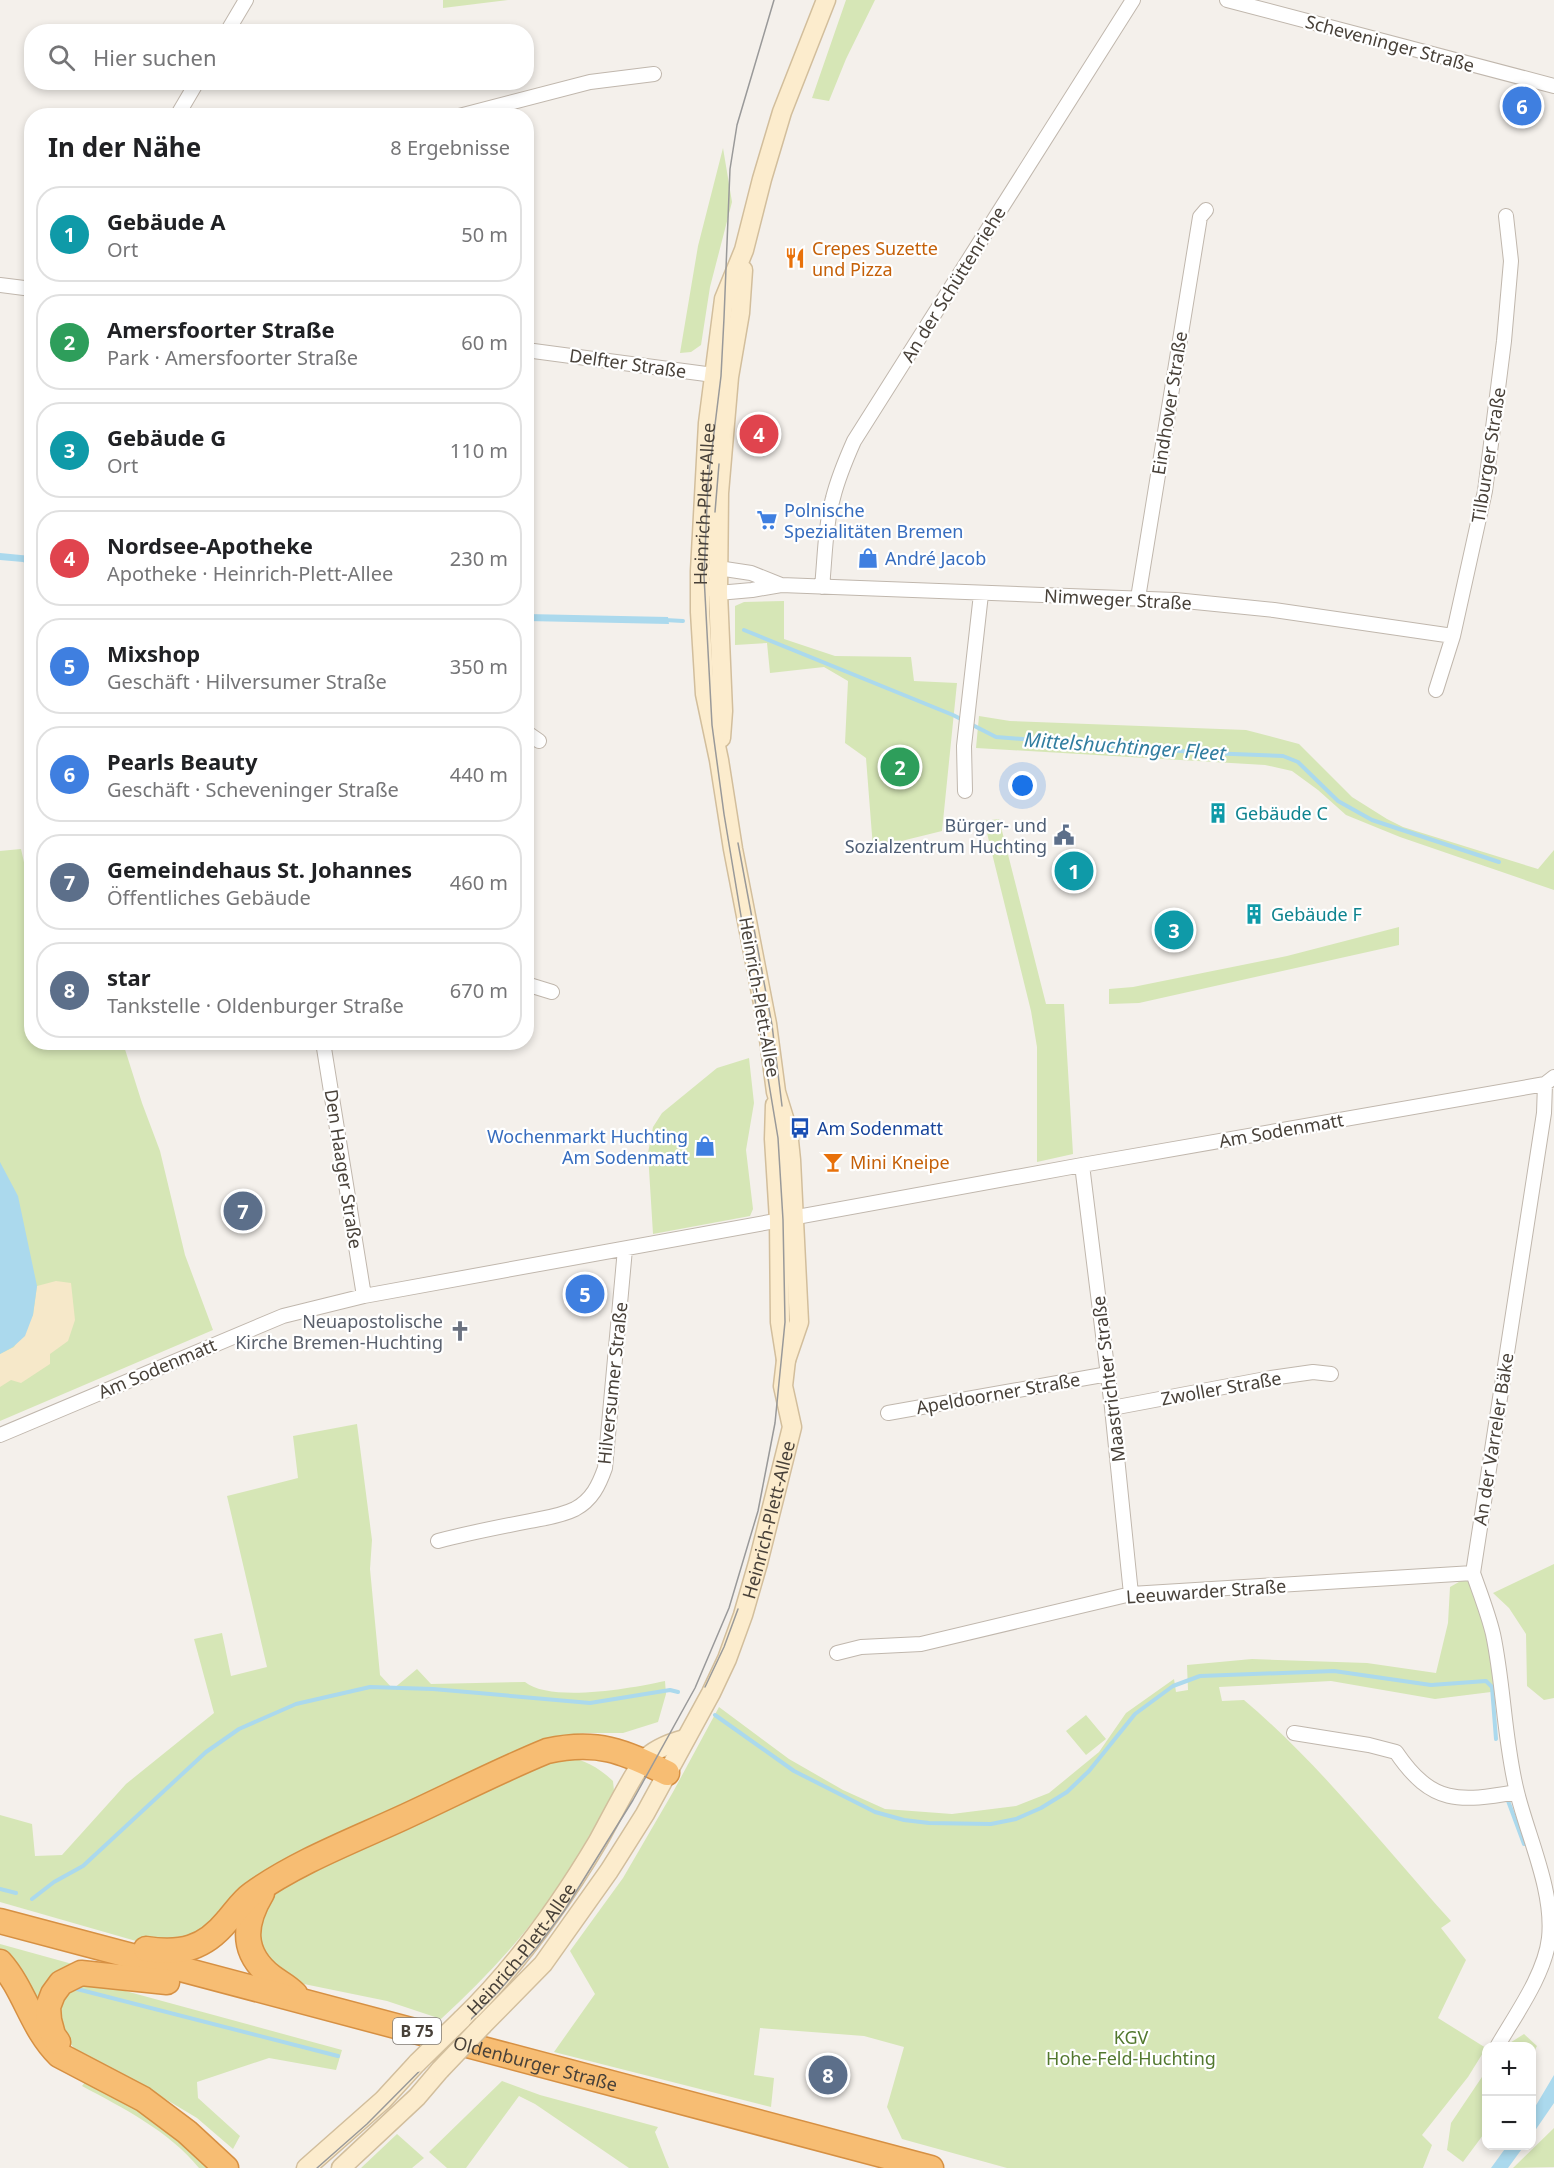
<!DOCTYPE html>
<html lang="de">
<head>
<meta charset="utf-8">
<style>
	body { margin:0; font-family:"Noto Sans",sans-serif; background:#f6f6f6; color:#202124 }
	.controls { position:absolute; right:18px; bottom:18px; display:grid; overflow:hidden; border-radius:12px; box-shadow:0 3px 9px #0003 }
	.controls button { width:54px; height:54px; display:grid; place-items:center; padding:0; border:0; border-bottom:2px solid #e0e0e0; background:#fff; color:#202124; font:30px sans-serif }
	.you { position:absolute; left:1023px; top:786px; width:21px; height:21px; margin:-15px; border:4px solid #fff; border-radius:50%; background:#1a73e8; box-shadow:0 0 0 9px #1a73e833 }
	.badge { display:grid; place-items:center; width:39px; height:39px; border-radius:50%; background:#0f766e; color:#fff; font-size:20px; font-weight:700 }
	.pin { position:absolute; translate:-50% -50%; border:3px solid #fff; box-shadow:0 2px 6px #0006 }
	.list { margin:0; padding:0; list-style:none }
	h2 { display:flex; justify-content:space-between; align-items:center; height:78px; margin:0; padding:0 24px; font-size:26px }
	h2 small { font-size:20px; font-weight:400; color:#757577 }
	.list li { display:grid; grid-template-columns:39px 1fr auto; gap:18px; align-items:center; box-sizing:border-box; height:96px; margin:0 12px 12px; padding:0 12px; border:2px solid #e0e0e0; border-radius:24px }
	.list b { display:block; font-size:22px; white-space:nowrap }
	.list p { margin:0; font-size:20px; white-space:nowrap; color:#757577 }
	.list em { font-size:20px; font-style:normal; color:#757577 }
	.icon { flex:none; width:33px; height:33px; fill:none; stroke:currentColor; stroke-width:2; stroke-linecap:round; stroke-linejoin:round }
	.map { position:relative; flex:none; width:1554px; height:2168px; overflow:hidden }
	.search { position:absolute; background:#fff; box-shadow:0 3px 9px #0003; left:24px; top:24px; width:510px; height:66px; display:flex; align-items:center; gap:15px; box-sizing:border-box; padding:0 21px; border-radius:24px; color:#757577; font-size:22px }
	.panel { position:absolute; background:#fff; box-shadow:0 3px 9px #0003; left:24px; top:108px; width:510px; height:942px; border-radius:24px }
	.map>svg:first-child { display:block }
	.green { fill:#d6e6b6 }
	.sand { fill:#f6e8c9 }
	.water { fill:#abd9ed }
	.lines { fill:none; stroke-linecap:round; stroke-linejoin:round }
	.stream { stroke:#abd9ed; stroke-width:4 }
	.street-casing { stroke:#c0b7ad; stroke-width:16 }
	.secondary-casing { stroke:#d2be9c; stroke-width:21 }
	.highway-casing { stroke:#d69043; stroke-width:27 }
	.street { stroke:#fff; stroke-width:14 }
	.secondary { stroke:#fceccd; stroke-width:18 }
	.highway { stroke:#f7bd73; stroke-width:24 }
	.tram { stroke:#999; stroke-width:1.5 }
	.secondary-bridge-casing { stroke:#d2be9c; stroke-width:21; stroke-linecap:butt }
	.secondary-bridge { stroke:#fceccd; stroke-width:18 }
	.labels { text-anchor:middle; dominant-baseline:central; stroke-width:4.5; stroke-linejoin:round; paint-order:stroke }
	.shield { fill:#fff; stroke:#7f7a74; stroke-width:1.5 }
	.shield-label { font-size:16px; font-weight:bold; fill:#484139 }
	.street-label { font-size:18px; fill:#484139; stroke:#fff }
	.food-label { font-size:18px; fill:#c56008; stroke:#fff; text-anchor:start }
	.shop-label { font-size:18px; fill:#366cbe; stroke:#fff; text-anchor:start }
	.culture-label { font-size:18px; fill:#0d838f; stroke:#fff; text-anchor:start }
	.service-label { font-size:18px; fill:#4e5e75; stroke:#fff; text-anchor:end }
	.transit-label { font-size:18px; fill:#164399; stroke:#fff; text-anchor:start }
	.worship-label { font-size:18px; fill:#5b616d; stroke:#fff; text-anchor:end }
	.park-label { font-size:18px; fill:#52782e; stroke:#fff }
	.water-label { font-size:20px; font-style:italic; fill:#327ea0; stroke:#fff }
</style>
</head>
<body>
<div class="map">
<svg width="1554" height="2168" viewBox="0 0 1554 2168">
	<rect width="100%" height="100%" fill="#f4f0eb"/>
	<path class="green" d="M 443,0 L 508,0 L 443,8 Z
		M 846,0 L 875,0 L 846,59 L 829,101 L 812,98 Z
		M 723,148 L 732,202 L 710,287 L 701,345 L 691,352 L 680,353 L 698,246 Z
		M 784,601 L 784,639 L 835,656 L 911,657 L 914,681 L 957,683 L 942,831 L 873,848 L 866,758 L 845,743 L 848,681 L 824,667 L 770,673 L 767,643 L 735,645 L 735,606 L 744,602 Z
		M 979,716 L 1010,721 L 1246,730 L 1299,744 L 1352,797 L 1387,819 L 1403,827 L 1538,869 L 1554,850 L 1554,890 L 1400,837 L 1346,815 L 1318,790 L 1292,771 L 1265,765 L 976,748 Z
		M 999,819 L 1046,1004 L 1064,1004 L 1073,1154 L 1037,1162 L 1037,1047 L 1031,1011 L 984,821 Z
		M 21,849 L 26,871 L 31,872 L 32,1042 L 123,1043 L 142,1103 L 160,1151 L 185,1255 L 213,1330 L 0,1421 L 0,851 Z
		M 1399,927 L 1399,945 L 1139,1003 L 1109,1004 L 1109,989 L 1133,987 L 1287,956 Z
		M 749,1058 L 754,1103 L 746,1150 L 753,1209 L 750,1216 L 653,1234 L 648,1153 L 653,1127 L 662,1113 L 717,1068 Z
		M 357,1424 L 372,1540 L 370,1569 L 380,1675 L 393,1689 L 417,1669 L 431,1684 L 525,1682 C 551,1703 633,1688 665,1681 L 666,1694 L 658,1722 L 623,1733 L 584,1733 L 552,1738 L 519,1752 L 194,1939 L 170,1945 L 136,1941 L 0,1902 L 0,1815 L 32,1824 L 35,1856 L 62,1855 L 126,1784 L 214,1713 L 194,1639 L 222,1633 L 231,1676 L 267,1667 L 227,1496 L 298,1478 L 293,1436 Z
		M 1554,1564 L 1554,1698 L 1544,1700 L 1527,1686 L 1526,1634 L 1509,1608 L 1493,1593 Z
		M 1466,1578 C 1486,1614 1492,1652 1499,1691 L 1435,1699 L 1331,1681 L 1219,1687 L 1222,1701 L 1244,1700 C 1321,1765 1384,1847 1451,1921 L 1441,1928 L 1466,1960 L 1438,2018 L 1486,2048 L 1468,2077 L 1422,2135 L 1432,2145 L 1423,2168 L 1007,2168 L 902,2139 L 887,2107 L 904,2047 L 864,2036 L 760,2028 L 754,2075 L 774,2078 L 771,2107 L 554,2052 L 595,1994 L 570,1951 L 623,1878 L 673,1792 L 719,1707 L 789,1759 L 843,1790 L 885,1809 L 952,1814 L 1016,1806 L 1049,1793 L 1099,1752 L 1126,1713 L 1174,1679 L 1176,1692 L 1188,1690 L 1187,1665 L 1252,1659 L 1367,1663 L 1436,1673 L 1448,1623 L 1450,1587 Z
		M 1086,1715 L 1106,1739 L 1086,1755 L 1066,1731 Z
		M 564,1756 C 585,1760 598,1767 613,1781 L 614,1791 C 589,1838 561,1888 526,1930 C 500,1962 471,1991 441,2019 L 387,2001 L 299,1983 L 283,1975 L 260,1951 C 260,1914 256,1911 285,1885 Z
		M 0,1944 L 76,1965 L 42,2013 L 0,1951 Z
		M 85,1980 L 342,2050 L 336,2070 L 269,2058 L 197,2082 L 198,2098 L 240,2136 L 233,2149 L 197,2118 L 137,2082 L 75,2049 L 61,2033 L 56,2008 L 67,1989 Z
		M 1524,2034 L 1537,2046 L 1532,2055 L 1532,2046 L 1505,2046 Z
		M 1486,2071 L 1486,2131 L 1463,2162 L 1447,2150 L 1451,2123 Z
		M 86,2081 L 100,2088 L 173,2130 L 207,2168 L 199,2168 C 169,2131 123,2108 82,2086 Z
		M 502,2081 L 540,2095 L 658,2127 L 655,2132 L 669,2168 L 629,2168 L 535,2104 L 519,2096 L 466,2168 L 447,2168 L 429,2152 Z
		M 1554,2128 L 1554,2167 L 1513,2168 Z
		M 397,2134 L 424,2158 L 412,2168 L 361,2168 Z"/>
	<path class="sand" d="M 56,1281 L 71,1283 L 75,1320 L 68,1341 L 50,1354 L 50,1364 L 21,1383 L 11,1380 L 0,1387 L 0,1354 L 14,1347 L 33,1315 L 37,1286 Z"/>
	<path class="water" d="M 0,553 L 31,556 L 31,567 L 23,562 L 0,560 Z
		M 527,614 L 668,617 L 669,624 L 527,621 Z
		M 0,1162 L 18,1196 L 37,1286 L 33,1315 L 25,1336 L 13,1347 L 0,1354 Z
		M 1554,2075 L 1554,2103 L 1532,2135 L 1532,2112 Z
		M 1507,2146 L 1524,2146 L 1508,2168 L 1491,2168 Z"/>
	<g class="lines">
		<path class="stream" d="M 665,620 L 683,621
			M 744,630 L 953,715 L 996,737 L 1207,753 L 1283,756 L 1298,762 L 1338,801 L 1372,820 L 1499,862
			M 715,1715 L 794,1771 L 875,1812 L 904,1820 L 929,1823 L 991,1824 L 1016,1819 L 1041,1808 L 1067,1792 L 1089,1771 L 1135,1714 L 1173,1686 L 1200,1676 L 1334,1671 L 1431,1685 L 1486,1681 L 1492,1687 L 1496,1739
			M 1507,1798 L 1524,1844
			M 0,1889 L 16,1893
			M 32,1899 L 54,1882 L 83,1866 L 206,1752 L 239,1729 L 296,1704 L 370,1687 L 433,1689 L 590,1703 L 670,1690 L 678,1692
			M 73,1988 L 338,2056"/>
		<g class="street-casing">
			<path id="street" d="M 1227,0 L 1554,86
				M 227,32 L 246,0
				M 177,116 L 197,82
				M 459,116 L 590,82 L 654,74
				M 0,285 L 32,289
				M 526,350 L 721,376
				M 712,571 L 718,568 L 751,573 L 781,585
				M 822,587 C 825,557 825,527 833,498 C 838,478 846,459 854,441 L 1133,0
				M 711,588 L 718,593 L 752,590 L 781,585 L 1175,600 L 1274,610 L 1453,636
				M 1138,598 L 1200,217 L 1206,210
				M 1436,690 L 1453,636 L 1485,491 L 1504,341 L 1511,261 L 1506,216
				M 526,732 L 539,741
				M 965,791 L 964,746 L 981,594
				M 526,984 L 552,992
				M 323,1042 L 364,1296
				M 1082,1165 L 1112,1408 L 1131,1594
				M 1112,1408 L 1271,1378 L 1313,1372 L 1331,1374
				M 888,1413 L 1108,1374
				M 0,1435 L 283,1316 L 364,1296 L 1082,1165 L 1545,1084 L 1554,1077
				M 438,1541 C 468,1533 499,1527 530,1521 C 545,1518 561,1516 575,1509 C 592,1500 599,1485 605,1468 L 625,1249
				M 837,1653 L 861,1647 L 921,1644 L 1131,1594 L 1473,1573
				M 1294,1733 L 1369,1745 L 1396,1752 C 1432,1805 1459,1802 1517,1792
				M 1498,2045 C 1516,2014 1545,1974 1549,1938 C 1554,1891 1528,1837 1517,1792 C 1504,1740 1504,1686 1493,1634 C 1488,1613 1480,1593 1473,1573 L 1544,1113 L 1545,1084"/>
		</g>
		<g class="secondary-casing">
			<g id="secondary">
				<path d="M 721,738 L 723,711 L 718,593 L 719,493 L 729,377 L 740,313 L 743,270"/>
				<path id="s1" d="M 786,1360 L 799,1322 L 791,1160 L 788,1131 L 776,1092 L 767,1024 L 733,849 L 719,760 L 705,694 L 700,612 L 700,571 L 708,423 L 724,299 L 744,250 L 762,179 L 782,112 L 826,0"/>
				<path id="s2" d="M 462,2019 C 516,1967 560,1905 598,1841 C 613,1814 626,1787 643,1761 C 653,1750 670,1743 685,1739"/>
				<path id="s3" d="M 483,2025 L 543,1964 L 609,1871 L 645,1814 L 711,1693 L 727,1659 L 743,1615 L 758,1563 L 792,1427 L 783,1386 L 786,1360 L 780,1322 L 779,1220 L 774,1139 L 775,1105"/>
				<path d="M 306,2168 L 383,2100 L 417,2063"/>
				<path d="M 341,2168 L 417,2097 L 440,2070"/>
			</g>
		</g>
		<g class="highway-casing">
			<g id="highway">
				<path d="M 262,1893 C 244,1923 240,1952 272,1977 C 280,1983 287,1986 295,1994"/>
				<path id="s4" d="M 0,1921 L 931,2168"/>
				<path d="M 146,1949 C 181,1954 204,1949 227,1921 C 235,1912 242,1901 252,1894 C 297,1862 352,1841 402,1818 C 450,1796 498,1771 547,1751 C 597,1740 623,1751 667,1773"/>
				<path d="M 0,1962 C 25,1990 32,2029 59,2055 L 143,2099 L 187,2132 L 226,2168"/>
				<path d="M 58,2042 L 53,2035 L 49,2020 L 48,2007 L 53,1994 L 61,1983 L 81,1973 L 167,1982"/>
			</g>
		</g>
		<use href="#street" class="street"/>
		<use href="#secondary" class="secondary"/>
		<use href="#highway" class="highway"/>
		<path class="tram" d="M 715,512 L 719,464
			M 738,843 L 772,1025 L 782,1106
			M 705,1687 L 724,1647 L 738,1609
			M 317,2168 L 367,2124 L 498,1992 L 537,1947 L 564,1911 L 633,1800 L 695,1688 L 729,1608 L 758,1511 L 775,1423 L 785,1322 L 783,1220 L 778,1138 L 724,814 L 712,725 L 704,576 L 708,482 L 721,376 L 724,318 L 730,169 L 737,125 L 774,0"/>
		<g class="secondary-bridge-casing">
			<path id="secondary-bridge" d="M 417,2063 L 462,2019
				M 440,2070 L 483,2025"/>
		</g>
		<use href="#secondary-bridge" class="secondary-bridge"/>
	</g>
	<defs>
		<g id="restaurant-bare" transform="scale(1.62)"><path d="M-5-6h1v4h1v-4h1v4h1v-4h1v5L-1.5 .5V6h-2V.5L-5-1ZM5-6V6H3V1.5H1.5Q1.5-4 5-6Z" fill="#e8710a" stroke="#fff" stroke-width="2.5" paint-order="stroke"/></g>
		<g id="supermarket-bare" transform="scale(1.62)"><path d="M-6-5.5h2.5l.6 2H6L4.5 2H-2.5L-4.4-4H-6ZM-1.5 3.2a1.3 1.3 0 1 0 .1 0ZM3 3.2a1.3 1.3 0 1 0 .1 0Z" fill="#3f7fe0" stroke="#fff" stroke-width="2.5" paint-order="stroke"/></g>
		<g id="shop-bare" transform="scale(1.62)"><path d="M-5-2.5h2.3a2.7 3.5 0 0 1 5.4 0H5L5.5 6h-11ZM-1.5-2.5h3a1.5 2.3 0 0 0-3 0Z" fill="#3f7fe0" stroke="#fff" stroke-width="2.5" paint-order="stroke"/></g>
		<g id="building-bare" transform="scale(1.62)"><path d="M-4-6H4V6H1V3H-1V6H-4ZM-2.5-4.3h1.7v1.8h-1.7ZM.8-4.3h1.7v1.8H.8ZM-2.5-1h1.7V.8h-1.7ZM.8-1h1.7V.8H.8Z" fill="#0f9aa8" stroke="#fff" stroke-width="2.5" paint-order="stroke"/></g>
		<g id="civic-bare" transform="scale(1.62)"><path d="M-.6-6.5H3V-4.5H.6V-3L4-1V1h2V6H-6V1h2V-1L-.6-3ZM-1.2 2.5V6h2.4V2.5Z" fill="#5c6f8a" stroke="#fff" stroke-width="2.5" paint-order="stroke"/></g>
		<g id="bus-bare" transform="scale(1.62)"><path d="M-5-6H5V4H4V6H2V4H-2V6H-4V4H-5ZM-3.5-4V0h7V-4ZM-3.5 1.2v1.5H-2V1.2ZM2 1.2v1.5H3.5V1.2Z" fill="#1a4fb4" stroke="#fff" stroke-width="2.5" paint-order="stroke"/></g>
		<g id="bar-bare" transform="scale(1.62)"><path d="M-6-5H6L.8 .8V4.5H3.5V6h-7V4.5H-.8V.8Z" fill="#e8710a" stroke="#fff" stroke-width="2.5" paint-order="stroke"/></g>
		<g id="church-bare" transform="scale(1.62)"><path d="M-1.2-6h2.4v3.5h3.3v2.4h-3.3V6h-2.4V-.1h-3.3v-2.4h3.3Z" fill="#6b7280" stroke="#fff" stroke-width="2.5" paint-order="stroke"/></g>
	</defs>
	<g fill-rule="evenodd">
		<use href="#restaurant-bare" x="795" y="258"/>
		<use href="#supermarket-bare" x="767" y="520"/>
		<use href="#shop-bare" x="868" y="558"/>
		<use href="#building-bare" x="1218" y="813"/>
		<use href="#civic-bare" x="1064" y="835"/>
		<use href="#building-bare" x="1254" y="914"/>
		<use href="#bus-bare" x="800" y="1128"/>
		<use href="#shop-bare" x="705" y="1146"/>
		<use href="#bar-bare" x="833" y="1162"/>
		<use href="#church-bare" x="460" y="1331"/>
	</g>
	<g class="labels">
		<rect class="shield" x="393" y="2018" width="48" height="26" rx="4.5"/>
		<g class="shield-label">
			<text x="417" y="2031">B 75</text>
		</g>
		<g class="street-label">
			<text transform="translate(1390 43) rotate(15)">Scheveninger Straße</text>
			<text transform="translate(953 284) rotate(-58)">An der Schüttenriehe</text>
			<text transform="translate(628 363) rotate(8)">Delfter Straße</text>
			<text transform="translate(1169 403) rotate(-81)">Eindhover Straße</text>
			<text transform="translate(1488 455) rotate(-81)">Tilburger Straße</text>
			<text stroke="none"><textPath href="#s1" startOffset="867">Heinrich-Plett-Allee</textPath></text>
			<text transform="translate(1118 599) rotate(3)">Nimweger Straße</text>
			<text transform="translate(760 997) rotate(80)">Heinrich-Plett-Allee</text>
			<text transform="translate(1281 1130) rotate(-10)">Am Sodenmatt</text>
			<text transform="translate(344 1169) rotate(81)">Den Haager Straße</text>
			<text transform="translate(157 1368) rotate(-23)">Am Sodenmatt</text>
			<text transform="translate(1108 1379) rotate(-97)">Maastrichter Straße</text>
			<text transform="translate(612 1383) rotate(-84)">Hilversumer Straße</text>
			<text transform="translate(1221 1388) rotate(-10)">Zwoller Straße</text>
			<text transform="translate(998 1393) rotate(-10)">Apeldoorner Straße</text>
			<text transform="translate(1493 1439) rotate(-81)">An der Varreler Bäke</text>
			<text stroke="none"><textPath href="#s3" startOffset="588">Heinrich-Plett-Allee</textPath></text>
			<text transform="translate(1206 1591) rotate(-4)">Leeuwarder Straße</text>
			<text stroke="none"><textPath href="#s2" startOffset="92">Heinrich-Plett-Allee</textPath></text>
			<text stroke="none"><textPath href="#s4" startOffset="554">Oldenburger Straße</textPath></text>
		</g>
		<g class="food-label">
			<text x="812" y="248">Crepes Suzette<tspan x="812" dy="21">und Pizza</tspan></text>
			<text x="850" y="1162">Mini Kneipe</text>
		</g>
		<g class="shop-label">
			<text x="784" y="510">Polnische<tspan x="784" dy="21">Spezialitäten Bremen</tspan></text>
			<text x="885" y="558">André Jacob</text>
			<text x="688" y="1136" text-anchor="end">Wochenmarkt Huchting<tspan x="688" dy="21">Am Sodenmatt</tspan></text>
		</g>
		<g class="culture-label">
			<text x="1235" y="813">Gebäude C</text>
			<text x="1271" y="914">Gebäude F</text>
		</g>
		<g class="service-label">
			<text x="1047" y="825">Bürger- und<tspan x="1047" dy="21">Sozialzentrum Huchting</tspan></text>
		</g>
		<g class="transit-label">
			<text x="817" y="1128">Am Sodenmatt</text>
		</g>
		<g class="worship-label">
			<text x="443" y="1321">Neuapostolische<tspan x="443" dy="21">Kirche Bremen-Huchting</tspan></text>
		</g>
		<g class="park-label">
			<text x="1131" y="2037">KGV<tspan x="1131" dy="21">Hohe-Feld-Huchting</tspan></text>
		</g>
		<g class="water-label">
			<text transform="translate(1125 746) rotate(4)">Mittelshuchtinger Fleet</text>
		</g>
	</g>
</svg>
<div class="controls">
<button>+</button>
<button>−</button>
</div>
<div class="you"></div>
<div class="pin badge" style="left:1074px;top:871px;background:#0f9aa8">1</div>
<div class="pin badge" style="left:900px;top:767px;background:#2e9e5b">2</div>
<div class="pin badge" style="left:1174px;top:930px;background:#0f9aa8">3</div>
<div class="pin badge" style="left:759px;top:434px;background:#e0444e">4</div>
<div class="pin badge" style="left:585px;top:1294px;background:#3f7fe0">5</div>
<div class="pin badge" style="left:1522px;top:106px;background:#3f7fe0">6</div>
<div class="pin badge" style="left:243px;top:1211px;background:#5c6f8a">7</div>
<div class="pin badge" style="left:828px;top:2075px;background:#5c6f8a">8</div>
<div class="search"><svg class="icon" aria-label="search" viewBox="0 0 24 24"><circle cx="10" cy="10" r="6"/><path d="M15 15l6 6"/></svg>Hier suchen</div>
<section class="panel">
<h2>In der Nähe<small>8 Ergebnisse</small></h2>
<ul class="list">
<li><span class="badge" style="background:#0f9aa8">1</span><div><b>Gebäude A</b><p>Ort</p></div><em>50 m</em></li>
<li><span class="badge" style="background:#2e9e5b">2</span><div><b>Amersfoorter Straße</b><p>Park · Amersfoorter Straße</p></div><em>60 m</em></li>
<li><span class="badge" style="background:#0f9aa8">3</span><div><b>Gebäude G</b><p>Ort</p></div><em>110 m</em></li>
<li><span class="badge" style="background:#e0444e">4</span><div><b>Nordsee-Apotheke</b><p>Apotheke · Heinrich-Plett-Allee</p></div><em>230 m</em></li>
<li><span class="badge" style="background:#3f7fe0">5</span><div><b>Mixshop</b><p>Geschäft · Hilversumer Straße</p></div><em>350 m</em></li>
<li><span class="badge" style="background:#3f7fe0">6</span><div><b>Pearls Beauty</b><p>Geschäft · Scheveninger Straße</p></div><em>440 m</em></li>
<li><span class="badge" style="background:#5c6f8a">7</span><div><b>Gemeindehaus St. Johannes</b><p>Öffentliches Gebäude</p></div><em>460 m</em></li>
<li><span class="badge" style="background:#5c6f8a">8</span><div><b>star</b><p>Tankstelle · Oldenburger Straße</p></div><em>670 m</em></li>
</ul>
</section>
</div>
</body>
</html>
